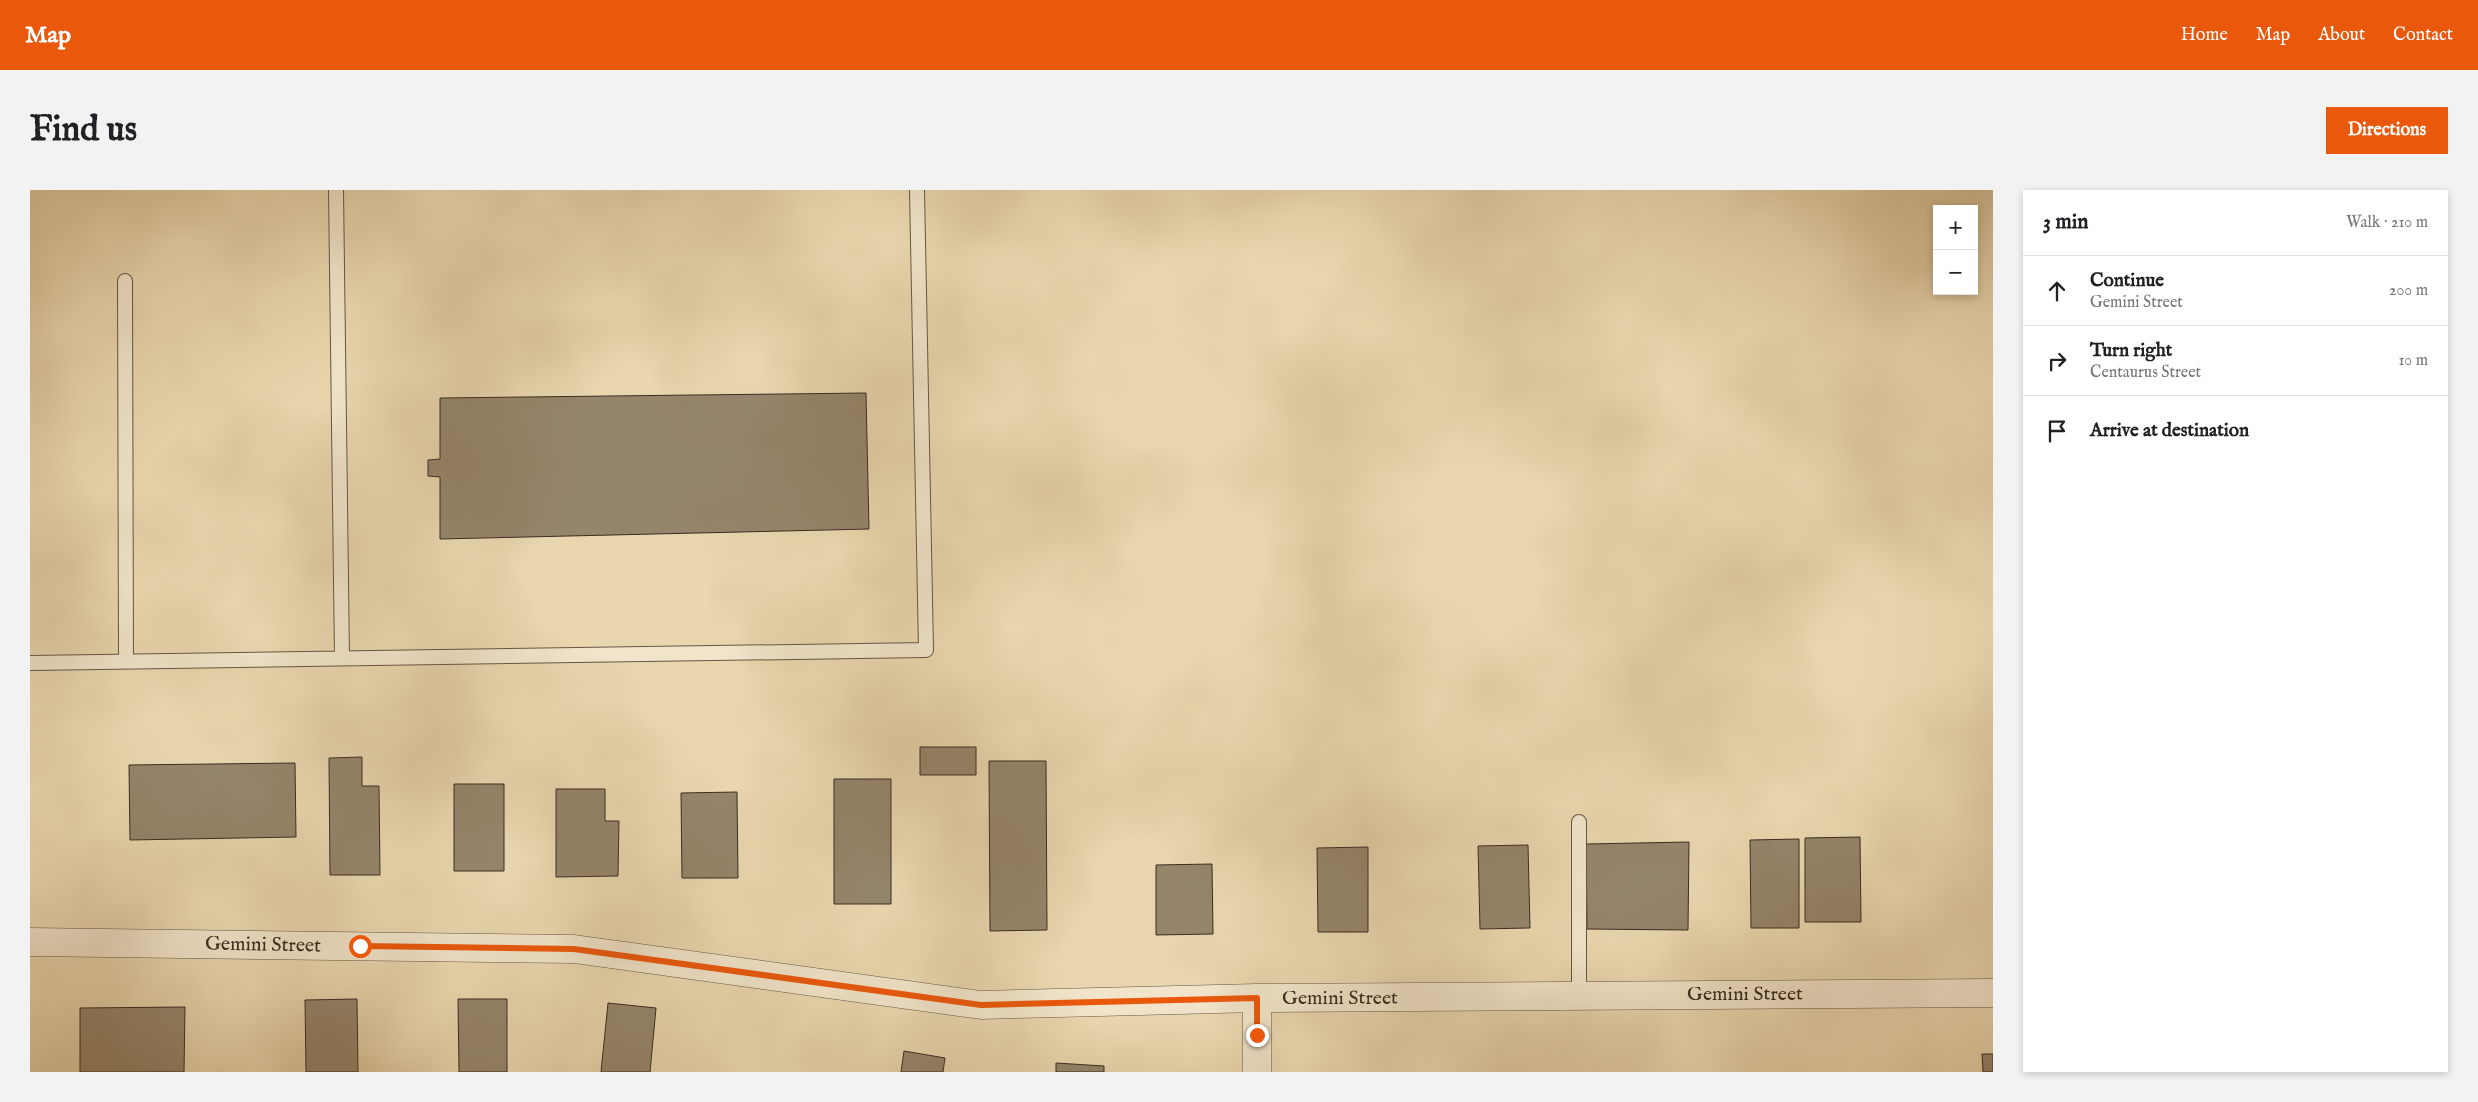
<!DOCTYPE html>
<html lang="en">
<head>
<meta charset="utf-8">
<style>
	body { margin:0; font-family:"IM FELL English",serif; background:#f2f2f2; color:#202124 }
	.controls { position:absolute; right:15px; top:15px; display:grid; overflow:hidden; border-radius:0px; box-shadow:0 2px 8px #0003 }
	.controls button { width:45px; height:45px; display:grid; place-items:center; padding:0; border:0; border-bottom:1px solid #e0e0e0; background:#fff; color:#202124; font:25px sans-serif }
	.stop { position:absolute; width:15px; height:15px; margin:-11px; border:4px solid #ea580c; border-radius:50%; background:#fff }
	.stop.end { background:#ea580c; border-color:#fff; box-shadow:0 1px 5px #0008 }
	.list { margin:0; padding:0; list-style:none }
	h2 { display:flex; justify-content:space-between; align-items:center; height:65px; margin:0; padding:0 20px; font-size:21px }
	h2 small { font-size:16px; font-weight:400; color:#757577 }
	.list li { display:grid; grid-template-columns:32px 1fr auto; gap:15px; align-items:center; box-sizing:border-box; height:70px; padding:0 20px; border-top:1px solid #e0e0e0 }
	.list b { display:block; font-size:19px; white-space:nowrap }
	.list p { margin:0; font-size:16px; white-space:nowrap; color:#757577 }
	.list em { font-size:16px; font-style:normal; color:#757577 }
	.icon { flex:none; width:28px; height:28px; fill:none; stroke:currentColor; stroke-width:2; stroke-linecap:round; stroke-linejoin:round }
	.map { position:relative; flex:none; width:1963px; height:882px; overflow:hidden; border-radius:0px }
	header { display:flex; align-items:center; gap:30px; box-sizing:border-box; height:70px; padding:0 25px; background:#ea580c; color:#fff }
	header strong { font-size:24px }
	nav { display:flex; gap:28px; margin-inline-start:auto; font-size:18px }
	.intro { display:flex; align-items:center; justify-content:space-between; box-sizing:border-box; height:120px; padding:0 30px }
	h1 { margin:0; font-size:35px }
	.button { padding:12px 22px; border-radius:0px; background:#ea580c; color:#fff; font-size:18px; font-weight:700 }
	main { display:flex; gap:30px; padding:0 30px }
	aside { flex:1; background:#fff; border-radius:0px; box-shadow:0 2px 8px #0003 }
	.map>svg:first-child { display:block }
	.building { fill:#95856b; stroke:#392d22 }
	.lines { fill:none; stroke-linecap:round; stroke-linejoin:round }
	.service-casing { stroke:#655745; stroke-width:16 }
	.minor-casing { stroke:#655745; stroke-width:29 }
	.service { stroke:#f1e4ca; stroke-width:14 }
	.minor { stroke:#f1e4ca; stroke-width:28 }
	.route { stroke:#ea580c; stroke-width:6 }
	.labels { text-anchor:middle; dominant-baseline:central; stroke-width:4; stroke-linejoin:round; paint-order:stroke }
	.street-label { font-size:20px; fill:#392d22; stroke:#f1e4ca }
</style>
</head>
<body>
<header>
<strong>Map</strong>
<nav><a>Home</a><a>Map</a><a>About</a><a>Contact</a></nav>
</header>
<div class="intro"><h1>Find us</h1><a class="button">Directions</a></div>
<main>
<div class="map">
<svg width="1963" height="882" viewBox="0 0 1963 882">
	<rect width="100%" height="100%" fill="#e9d6ae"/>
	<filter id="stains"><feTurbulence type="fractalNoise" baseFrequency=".004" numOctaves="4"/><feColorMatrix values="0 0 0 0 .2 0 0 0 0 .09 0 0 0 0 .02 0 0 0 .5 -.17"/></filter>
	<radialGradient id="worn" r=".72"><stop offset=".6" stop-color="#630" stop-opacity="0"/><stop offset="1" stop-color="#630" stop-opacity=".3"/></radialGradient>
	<path class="building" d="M 836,203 L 839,339 L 410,349 L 410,287 L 398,286 L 398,270 L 410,269 L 410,208 Z
		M 890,557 L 946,557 L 946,585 L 890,585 Z
		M 332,567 L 332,596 L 349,596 L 350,685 L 300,685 L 299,568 Z
		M 959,571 L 1016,571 L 1017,740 L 960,741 Z
		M 265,573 L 266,647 L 100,650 L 99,575 Z
		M 804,589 L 861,589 L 861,714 L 804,714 Z
		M 424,594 L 474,594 L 474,681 L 424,681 Z
		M 526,599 L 575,599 L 575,631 L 589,631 L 588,686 L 526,687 Z
		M 707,602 L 708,688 L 652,688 L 651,603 Z
		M 1830,647 L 1831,732 L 1775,732 L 1775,648 Z
		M 1769,649 L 1769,738 L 1721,738 L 1720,650 Z
		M 1659,652 L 1658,740 L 1557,739 L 1556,654 Z
		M 1498,655 L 1500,738 L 1450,739 L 1448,656 Z
		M 1338,657 L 1338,742 L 1288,742 L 1287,658 Z
		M 1182,674 L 1183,744 L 1126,745 L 1126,675 Z
		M 327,809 L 328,882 L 276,882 L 275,810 Z
		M 428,809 L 477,809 L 477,882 L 429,882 Z
		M 578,813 L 626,818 L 620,882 L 571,882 Z
		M 155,817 L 154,882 L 50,882 L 50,818 Z
		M 874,861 L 915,868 L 913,882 L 871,882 Z
		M 1952,864 L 1963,864 L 1963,882 L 1953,882 Z
		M 1026,873 L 1074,876 L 1074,882 L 1026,882 Z"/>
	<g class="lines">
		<g class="service-casing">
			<path id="service" d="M 306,0 L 312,468
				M 95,91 L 96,471
				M 0,473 L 896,460 L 887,0
				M 1549,632 L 1549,806"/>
		</g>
		<g class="minor-casing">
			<path id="minor" d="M 0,752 L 544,759 L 951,815 L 1227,808 L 1963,803
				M 1227,808 L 1227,882"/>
		</g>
		<use href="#service" class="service"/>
		<use href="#minor" class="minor"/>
	</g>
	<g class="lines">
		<path class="route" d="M 330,756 L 544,759 L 951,815 L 1227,808 L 1227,845"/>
	</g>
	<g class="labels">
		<g class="street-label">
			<text transform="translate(233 755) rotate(1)">Gemini Street</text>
			<text x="1715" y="804">Gemini Street</text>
			<text x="1310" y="808">Gemini Street</text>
		</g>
	</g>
	<rect width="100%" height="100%" filter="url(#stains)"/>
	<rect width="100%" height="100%" fill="url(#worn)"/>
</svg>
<div class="controls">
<button>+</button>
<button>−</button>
</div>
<div class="stop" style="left:330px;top:756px"></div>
<div class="stop end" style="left:1227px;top:845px"></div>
</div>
<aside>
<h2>3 min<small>Walk · 210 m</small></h2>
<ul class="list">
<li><svg class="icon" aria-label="ahead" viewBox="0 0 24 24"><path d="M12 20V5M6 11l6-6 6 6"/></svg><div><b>Continue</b><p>Gemini Street</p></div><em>200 m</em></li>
<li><svg class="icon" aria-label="right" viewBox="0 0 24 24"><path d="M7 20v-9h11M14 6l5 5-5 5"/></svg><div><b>Turn right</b><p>Centaurus Street</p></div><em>10 m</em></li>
<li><svg class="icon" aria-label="arrive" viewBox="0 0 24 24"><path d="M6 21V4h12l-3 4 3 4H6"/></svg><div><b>Arrive at destination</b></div></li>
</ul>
</aside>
</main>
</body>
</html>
